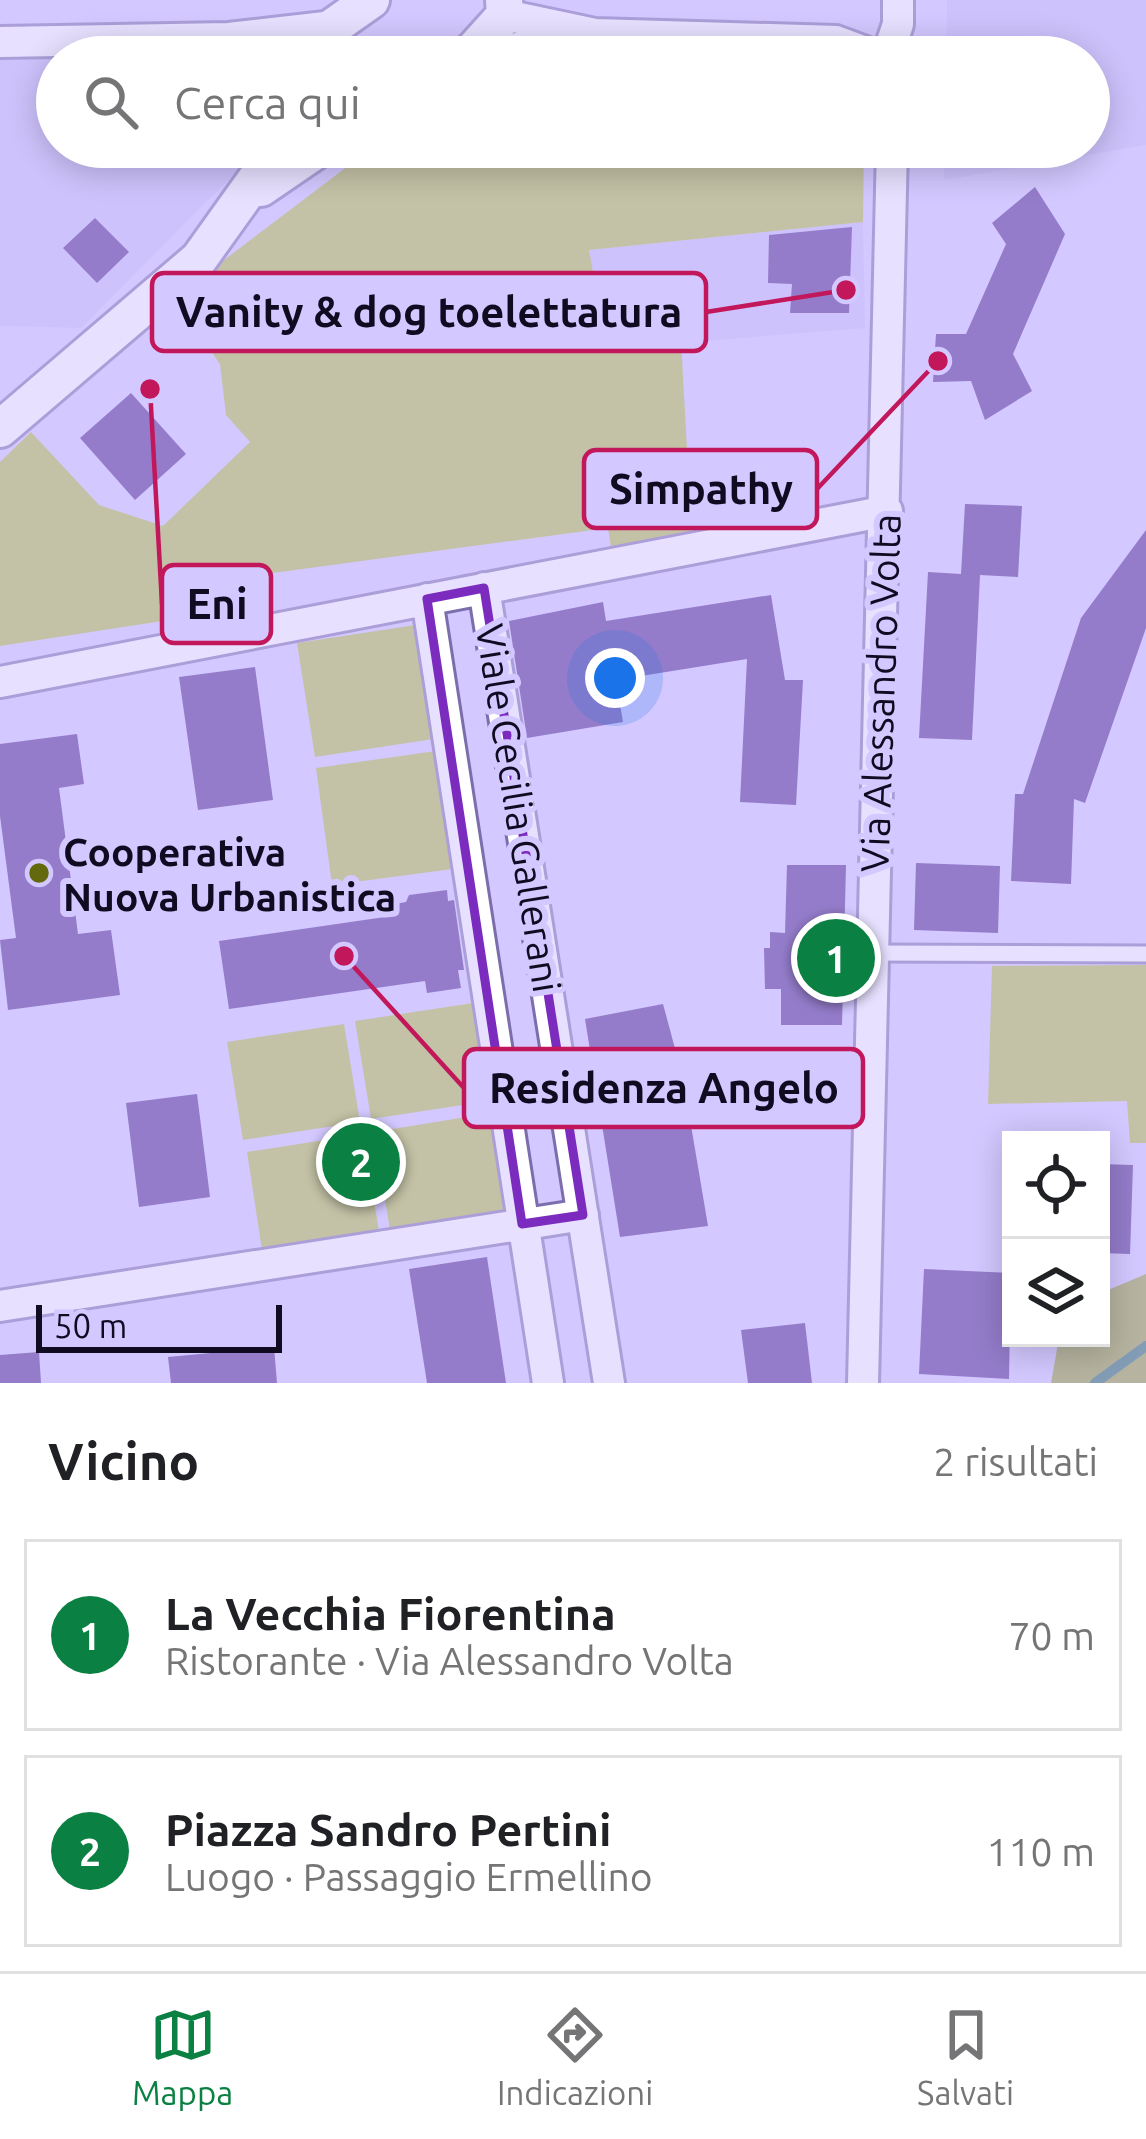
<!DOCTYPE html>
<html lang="it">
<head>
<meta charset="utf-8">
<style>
	body { margin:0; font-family:Ubuntu,sans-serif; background:#f2f2f2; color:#202124 }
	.controls { position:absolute; right:36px; bottom:36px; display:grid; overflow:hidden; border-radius:0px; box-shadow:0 6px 30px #0003 }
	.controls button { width:108px; height:108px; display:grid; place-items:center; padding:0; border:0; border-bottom:3px solid #e0e0e0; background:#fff; color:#202124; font:60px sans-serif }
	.scale { position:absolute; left:36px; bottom:30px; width:246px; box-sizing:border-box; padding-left:12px; border:6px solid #110b22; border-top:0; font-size:33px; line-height:42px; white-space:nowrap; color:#110b22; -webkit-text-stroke:9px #d3c8ff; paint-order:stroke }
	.you { position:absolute; left:615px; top:678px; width:42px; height:42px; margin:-30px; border:9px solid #fff; border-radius:50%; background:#1a73e8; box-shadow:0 0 0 18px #1a73e833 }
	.badge { display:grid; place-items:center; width:78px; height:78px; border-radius:50%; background:#0b8043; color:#fff; font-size:39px; font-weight:700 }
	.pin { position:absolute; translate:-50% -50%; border:6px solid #fff; box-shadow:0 3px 12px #0006 }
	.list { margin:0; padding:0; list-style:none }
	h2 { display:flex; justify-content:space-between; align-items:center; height:156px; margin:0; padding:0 48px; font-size:51px }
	h2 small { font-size:39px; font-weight:400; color:#757577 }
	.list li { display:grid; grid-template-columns:78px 1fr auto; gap:36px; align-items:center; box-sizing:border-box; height:192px; margin:0 24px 24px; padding:0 24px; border:3px solid #e0e0e0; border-radius:0px }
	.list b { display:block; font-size:45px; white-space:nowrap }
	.list p { margin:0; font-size:39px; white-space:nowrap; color:#757577 }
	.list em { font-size:39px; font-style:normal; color:#757577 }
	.icon { flex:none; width:66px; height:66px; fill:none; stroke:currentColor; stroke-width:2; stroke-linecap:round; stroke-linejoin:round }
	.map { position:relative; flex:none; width:1146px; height:1383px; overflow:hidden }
	.search { position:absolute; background:#fff; box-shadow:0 6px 30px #0003; left:36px; right:36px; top:36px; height:132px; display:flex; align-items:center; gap:30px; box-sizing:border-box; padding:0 42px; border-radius:66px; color:#757577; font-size:45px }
	.sheet { height:588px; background:#fff }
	nav { display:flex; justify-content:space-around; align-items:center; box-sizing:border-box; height:168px; border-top:3px solid #e0e0e0; background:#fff; font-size:33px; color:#757577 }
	nav a { display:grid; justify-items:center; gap:6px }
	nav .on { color:#0b8043 }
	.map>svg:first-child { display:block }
	.built { fill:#c7bbf8 }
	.green { fill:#b0bb3b }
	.forest { fill:#939c2d }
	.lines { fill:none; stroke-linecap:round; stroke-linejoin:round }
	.stream { stroke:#236960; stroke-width:10 }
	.building { fill:#481f8b }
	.service-casing { stroke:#7c6dac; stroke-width:21 }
	.minor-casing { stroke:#7c6dac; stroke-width:36 }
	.tertiary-casing { stroke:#7c6dac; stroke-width:42 }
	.service { stroke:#fff; stroke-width:15 }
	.minor { stroke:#fff; stroke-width:30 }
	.tertiary { stroke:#fff; stroke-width:36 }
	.marked { fill:none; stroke:#7b2cbf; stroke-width:9; stroke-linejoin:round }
	.poi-dot { fill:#63690c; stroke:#d3c8ff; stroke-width:4.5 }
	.labels { text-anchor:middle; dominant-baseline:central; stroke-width:12; stroke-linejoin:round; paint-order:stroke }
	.street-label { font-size:39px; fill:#110b22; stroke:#d3c8ff }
	.poi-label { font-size:39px; font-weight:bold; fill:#110b22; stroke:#d3c8ff; text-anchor:start }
	.leader { fill:none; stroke:#c2185b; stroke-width:4.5 }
	.callout-dot { fill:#c2185b; stroke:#d3c8ff; stroke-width:4.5 }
	.callout { fill:#d3c8ff; stroke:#c2185b; stroke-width:4.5 }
	.callout-label { font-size:42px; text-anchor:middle; font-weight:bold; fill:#110b22 }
</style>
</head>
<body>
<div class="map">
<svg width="1146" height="1383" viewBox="0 0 1146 1383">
	<rect width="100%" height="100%" fill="#d3c8ff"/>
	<path class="built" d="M 947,0 L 1146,0 L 1146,145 L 944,180 L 944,147 L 1089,147 L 1089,57 L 946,57 Z
		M 228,46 L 238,57 L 57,57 L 57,147 L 261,147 L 81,328 L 0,326 L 0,50 Z
		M 863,222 L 865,328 L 606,349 L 589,250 Z"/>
	<path class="green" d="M 590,52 L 804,57 L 564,57 Z
		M 373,147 L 864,147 L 863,222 L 589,250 L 607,349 L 681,340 L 692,541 L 612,554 L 608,528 L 242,577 L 247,608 L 0,646 L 0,462 L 31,432 L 99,505 L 163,526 L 250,442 L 226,415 L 220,364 L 174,298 Z
		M 422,624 L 440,738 L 315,757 L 297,643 Z
		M 443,750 L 460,868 L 332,885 L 316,768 Z
		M 1146,965 L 1146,1143 L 1130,1143 L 1127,1101 L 988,1104 L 992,966 Z
		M 473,1003 L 489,1101 L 371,1119 L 355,1021 Z
		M 344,1024 L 360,1122 L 243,1140 L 227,1042 Z
		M 491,1113 L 507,1211 L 390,1230 L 374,1132 Z
		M 363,1134 L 379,1231 L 262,1250 L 247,1152 Z"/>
	<path class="forest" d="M 1146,1274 L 1146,1383 L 1051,1383 L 1059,1338 L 1101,1338 L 1101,1293 Z"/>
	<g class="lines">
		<path class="stream" d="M 1095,1383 L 1146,1346"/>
	</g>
	<path class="building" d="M 1035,187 L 1065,234 L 1013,354 L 1032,391 L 985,420 L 971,381 L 933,382 L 936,334 L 966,334 L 1006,244 L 992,223 Z
		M 95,218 L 129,252 L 97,283 L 63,248 Z
		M 852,227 L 849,313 L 790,313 L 792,284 L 768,283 L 769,235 Z
		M 131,393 L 186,454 L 135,500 L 80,438 Z
		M 965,504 L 1022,506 L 1018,577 L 980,575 L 972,740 L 919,738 L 928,572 L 961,574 Z
		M 1146,530 L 1146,628 L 1085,803 L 1074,799 L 1071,884 L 1011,881 L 1015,794 L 1023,794 L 1081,618 Z
		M 771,595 L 785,680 L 803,680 L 796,805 L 740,802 L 747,659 L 616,680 L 623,722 L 527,738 L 509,621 L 603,602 L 606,621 Z
		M 255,667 L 273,800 L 198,810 L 179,677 Z
		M 77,734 L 84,784 L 59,788 L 78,934 L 111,930 L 120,995 L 8,1010 L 0,940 L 16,938 L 0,816 L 0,744 Z
		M 916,863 L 1000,866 L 998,933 L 914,930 Z
		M 787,865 L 846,865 L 842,1025 L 781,1025 L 781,989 L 765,989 L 764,948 L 770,948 L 770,932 L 785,933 Z
		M 447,890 L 448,901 L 454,900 L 464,970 L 458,970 L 461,988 L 427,993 L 425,981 L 229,1009 L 219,941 L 385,917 L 384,906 L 406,902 L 409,895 Z
		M 663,1004 L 683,1078 L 708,1226 L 620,1237 L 585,1019 Z
		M 197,1094 L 210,1197 L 139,1207 L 126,1103 Z
		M 1101,1164 L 1133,1165 L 1130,1254 L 1101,1253 Z
		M 487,1257 L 506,1383 L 427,1383 L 409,1269 Z
		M 924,1269 L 1011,1273 L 1009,1379 L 919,1374 Z
		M 805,1323 L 812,1383 L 748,1383 L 741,1330 Z
		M 274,1347 L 277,1383 L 171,1383 L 168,1357 Z
		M 39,1352 L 41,1383 L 0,1383 L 0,1355 Z"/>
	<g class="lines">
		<g class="service-casing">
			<path id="service" d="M 870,953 L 1146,954"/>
		</g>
		<g class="minor-casing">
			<path id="minor" d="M 505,15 L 595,34 L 836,41 L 879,57
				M 0,42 L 229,38 L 334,26
				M 253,43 L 308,57
				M 469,57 L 577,37
				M 887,57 L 898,24 L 898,0
				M 484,588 L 609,1383
				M 427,599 L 548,1383
				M 0,682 L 887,511
				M 0,1306 L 583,1215
				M 863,1383 L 892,147"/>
		</g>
		<g class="tertiary-casing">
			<path id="tertiary" d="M 324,57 L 334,26 L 371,0
				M 467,57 L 505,15 L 504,0
				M 261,188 L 321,147
				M 0,429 L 199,259 L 279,147"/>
		</g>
		<use href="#service" class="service"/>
		<use href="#minor" class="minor"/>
		<use href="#tertiary" class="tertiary"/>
	</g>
	<path d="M0 0H1146V1383H0ZM 484,588 L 583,1215 L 522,1224 L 427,599 Z" fill="#d3c8ff" fill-opacity=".55" fill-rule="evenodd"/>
	<path class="marked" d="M 484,588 L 583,1215 L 522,1224 L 427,599 Z"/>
	<circle class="poi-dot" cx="39" cy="873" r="12"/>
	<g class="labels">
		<g class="street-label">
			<text transform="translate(880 693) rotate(-88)">Via Alessandro Volta</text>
			<text transform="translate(519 808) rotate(81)">Viale Cecilia Gallerani</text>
		</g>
		<g class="poi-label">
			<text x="63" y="851">Cooperativa<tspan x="63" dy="45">Nuova Urbanistica</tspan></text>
		</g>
	</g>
	<path class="leader" d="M846 290L706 312M938 361L817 489M150 389L162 604M344 956L464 1088"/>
	<g class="callout-dot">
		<circle cx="846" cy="290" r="12"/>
		<circle cx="938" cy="361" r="12"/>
		<circle cx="150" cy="389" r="12"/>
		<circle cx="344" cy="956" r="12"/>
	</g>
	<g class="callout">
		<rect x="152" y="273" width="554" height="78" rx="12"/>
		<rect x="584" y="450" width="233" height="78" rx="12"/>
		<rect x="162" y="565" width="109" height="78" rx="12"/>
		<rect x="464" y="1049" width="399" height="78" rx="12"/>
	</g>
	<g class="callout-label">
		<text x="429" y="327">Vanity &amp; dog toelettatura</text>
		<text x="701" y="504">Simpathy</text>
		<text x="217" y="619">Eni</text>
		<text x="664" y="1103">Residenza Angelo</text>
	</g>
</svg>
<div class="controls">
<button><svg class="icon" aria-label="locate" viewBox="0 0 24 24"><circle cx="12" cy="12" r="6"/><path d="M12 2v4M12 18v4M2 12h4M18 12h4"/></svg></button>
<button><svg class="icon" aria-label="layers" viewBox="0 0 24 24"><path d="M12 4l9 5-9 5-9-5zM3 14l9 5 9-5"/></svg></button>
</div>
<div class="scale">50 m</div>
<div class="you"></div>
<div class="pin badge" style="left:836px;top:958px">1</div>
<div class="pin badge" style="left:361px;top:1162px">2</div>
<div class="search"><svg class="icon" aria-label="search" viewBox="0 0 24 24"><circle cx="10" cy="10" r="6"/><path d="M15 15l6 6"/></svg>Cerca qui</div>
</div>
<section class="sheet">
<h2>Vicino<small>2 risultati</small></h2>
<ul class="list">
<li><span class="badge">1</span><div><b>La Vecchia Fiorentina</b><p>Ristorante · Via Alessandro Volta</p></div><em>70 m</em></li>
<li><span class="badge">2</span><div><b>Piazza Sandro Pertini</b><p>Luogo · Passaggio Ermellino</p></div><em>110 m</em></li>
</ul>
</section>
<nav>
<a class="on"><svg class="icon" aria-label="map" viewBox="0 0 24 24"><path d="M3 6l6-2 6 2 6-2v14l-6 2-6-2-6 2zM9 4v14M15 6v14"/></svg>Mappa</a>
<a><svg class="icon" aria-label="directions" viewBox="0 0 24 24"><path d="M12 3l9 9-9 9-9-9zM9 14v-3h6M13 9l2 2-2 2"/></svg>Indicazioni</a>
<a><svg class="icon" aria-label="saved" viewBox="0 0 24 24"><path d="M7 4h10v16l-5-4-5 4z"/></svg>Salvati</a>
</nav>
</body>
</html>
